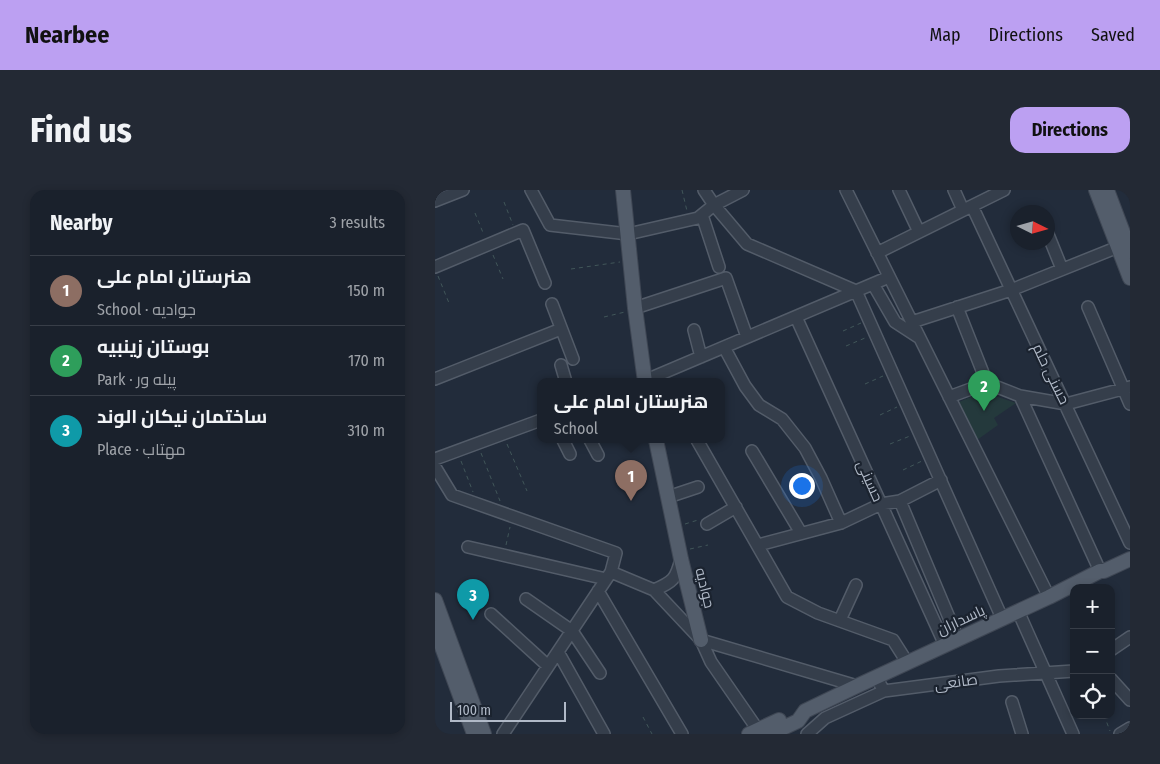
<!DOCTYPE html>
<html lang="en">
<head>
<meta charset="utf-8">
<style>
	body { margin:0; font-family:"Fira Sans Condensed",Cairo,sans-serif; background:#232934; color:#f1f3f6 }
	.controls { position:absolute; right:15px; bottom:15px; display:grid; overflow:hidden; border-radius:10px; box-shadow:0 2px 8px #0003 }
	.controls button { width:45px; height:45px; display:grid; place-items:center; padding:0; border:0; border-bottom:1px solid #383e48; background:#1a212c; color:#f1f3f6; font:25px sans-serif }
	.compass { position:absolute; left:575px; top:15px; width:45px; height:45px; border-radius:50%; background:#1a212c; box-shadow:0 2px 8px #0003; rotate:95deg }
	.scale { position:absolute; left:15px; bottom:12px; width:116px; box-sizing:border-box; padding-left:5px; border:2px solid #b0b9c7; border-top:0; font-size:14px; line-height:18px; white-space:nowrap; color:#b0b9c7; -webkit-text-stroke:4px #1b232f; paint-order:stroke }
	.you { position:absolute; left:366px; top:295px; width:18px; height:18px; margin:-12px; border:4px solid #fff; border-radius:50%; background:#1a73e8; box-shadow:0 0 0 8px #1a73e833 }
	.badge { display:grid; place-items:center; width:32px; height:32px; border-radius:50%; background:#bca0f2; color:#fff; font-size:16px; font-weight:700 }
	.pin { position:absolute; translate:-50% -41px; filter:drop-shadow(0 1px 2px #0008) }
	.pin::after { content:''; position:absolute; top:26px; width:18px; height:15px; background:inherit; clip-path:polygon(0 0,100% 0,50% 100%) }
	.popup { position:absolute; left:102px; top:188px; width:188px; height:65px; box-sizing:border-box; display:grid; place-content:center; border-radius:10px; background:#1a212c; filter:drop-shadow(0 1px 4px #0005); font-size:16px; white-space:nowrap; color:#9fa3a9 }
	.popup b { font-size:19px; color:#f1f3f6 }
	.popup::after { content:''; position:absolute; left:50%; top:100%; margin-left:-10px; border:10px solid transparent; border-top-color:#1a212c }
	.list { margin:0; padding:0; list-style:none }
	h2 { display:flex; justify-content:space-between; align-items:center; height:65px; margin:0; padding:0 20px; font-size:21px }
	h2 small { font-size:16px; font-weight:400; color:#9fa3a9 }
	.list li { display:grid; grid-template-columns:32px 1fr auto; gap:15px; align-items:center; box-sizing:border-box; height:70px; padding:0 20px; border-top:1px solid #383e48 }
	.list b { display:block; font-size:19px; white-space:nowrap }
	.list p { margin:0; font-size:16px; white-space:nowrap; color:#9fa3a9 }
	.list em { font-size:16px; font-style:normal; color:#9fa3a9 }
	.icon { flex:none; width:28px; height:28px; fill:none; stroke:currentColor; stroke-width:2; stroke-linecap:round; stroke-linejoin:round }
	.map { position:relative; flex:none; width:695px; height:544px; overflow:hidden; border-radius:15px }
	header { display:flex; align-items:center; gap:30px; box-sizing:border-box; height:70px; padding:0 25px; background:#bca0f2; color:#111 }
	header strong { font-size:24px }
	nav { display:flex; gap:28px; margin-inline-start:auto; font-size:18px }
	.intro { display:flex; align-items:center; justify-content:space-between; box-sizing:border-box; height:120px; padding:0 30px }
	h1 { margin:0; font-size:35px }
	.button { padding:12px 22px; border-radius:15px; background:#bca0f2; color:#111; font-size:18px; font-weight:700 }
	main { display:flex; gap:30px; padding:0 30px }
	aside { flex:1; background:#1a212c; border-radius:15px; box-shadow:0 2px 8px #0003 }
	.map>svg:first-child { display:block }
	.green { fill:#24393c }
	.lines { fill:none; stroke-linecap:round; stroke-linejoin:round }
	.minor-casing { stroke:#535c69; stroke-width:14 }
	.major-casing { stroke:#3f4754; stroke-width:16 }
	.path { stroke:#415659; stroke-width:1; stroke-dasharray:4 4; stroke-linecap:butt }
	.minor { stroke:#353e4b; stroke-width:11 }
	.major { stroke:#535d6b; stroke-width:14 }
	.labels { text-anchor:middle; dominant-baseline:central; stroke-width:4.5; stroke-linejoin:round; paint-order:stroke }
	.street-label { font-size:15px; fill:#b0b9c7; stroke:#1b232f }
</style>
</head>
<body>
<header>
<strong>Nearbee</strong>
<nav><a>Map</a><a>Directions</a><a>Saved</a></nav>
</header>
<div class="intro"><h1>Find us</h1><a class="button">Directions</a></div>
<main>
<aside>
<h2>Nearby<small>3 results</small></h2>
<ul class="list">
<li><span class="badge" style="background:#8d6e63">1</span><div><b>هنرستان امام علی</b><p>School · جوادیه</p></div><em>150 m</em></li>
<li><span class="badge" style="background:#2e9e5b">2</span><div><b>بوستان زینبیه</b><p>Park · پیله ور</p></div><em>170 m</em></li>
<li><span class="badge" style="background:#0f9aa8">3</span><div><b>ساختمان نیکان الوند</b><p>Place · مهتاب</p></div><em>310 m</em></li>
</ul>
</aside>
<div class="map">
<svg width="695" height="544" viewBox="0 0 695 544">
	<rect width="100%" height="100%" fill="#222c3b"/>
	<path class="green" d="M 548,202 L 581,213 L 559,228 L 563,235 L 542,250 L 524,212 Z"/>
	<g class="lines">
		<g class="minor-casing">
			<path id="minor" d="M 96,0 L 115,35 L 193,44 L 263,28 L 279,15 L 308,0
				M 269,0 L 279,15 L 312,54 L 421,101 L 567,428
				M 411,0 L 614,407
				M 464,0 L 484,42
				M 519,0 L 528,20
				M 0,11 L 28,0
				M 537,16 L 695,353
				M 267,25 L 284,77
				M 612,42 L 627,79
				M 442,63 L 569,0
				M 0,77 L 88,40 L 110,93
				M 438,94 L 460,132 L 483,147
				M 117,114 L 138,169
				M 653,117 L 695,214
				M 200,118 L 291,88 L 312,147
				M 361,127 L 510,455
				M 477,132 L 576,100 L 683,57
				M 259,140 L 266,167
				M 289,157 L 310,196 L 324,215 L 347,229 L 370,258 L 386,288 L 406,333
				M 126,175 L 131,192
				M 0,189 L 126,139
				M 209,191 L 454,87
				M 552,193 L 585,206 L 665,381
				M 585,206 L 631,214 L 695,197
				M 514,207 L 552,193 L 522,117
				M 128,250 L 135,264
				M 155,250 L 163,265
				M 262,250 L 352,407 L 383,423 L 458,450 L 472,472
				M 317,261 L 366,343
				M 0,269 L 106,230
				M 0,277 L 17,305 L 181,363 L 176,382 L 68,544
				M 233,307 L 263,297
				M 465,311 L 523,449
				M 272,334 L 301,317
				M 323,355 L 406,333 L 446,314 L 465,311 L 506,290
				M 33,357 L 171,389
				M 176,382 L 219,400 L 266,450 L 276,472 L 323,540
				M 219,400 C 238,392 241,389 246,369
				M 163,401 L 247,544
				M 91,409 L 137,441 L 165,483
				M 583,421 L 638,544
				M 56,424 L 113,476
				M 405,430 L 421,395
				M 266,450 L 422,496
				M 676,460 L 695,447
				M 123,462 L 169,544
				M 441,487 L 449,501 L 564,486 L 639,481
				M 676,489 L 695,510
				M 577,512 L 587,544
				M 372,544 L 390,528 L 449,501
				M 685,544 L 695,538"/>
		</g>
		<g class="major-casing">
			<path id="major" d="M 188,0 L 200,118 L 210,192
				M 661,0 L 695,88
				M 672,0 L 695,61
				M 221,250 L 246,369 L 266,450
				M 0,410 L 49,544
				M 0,438 L 39,544
				M 314,544 L 344,530
				M 335,544 L 363,531 L 370,521 L 422,496 L 614,407 L 665,381 L 669,381 L 695,369"/>
		</g>
		<path class="path" d="M 247,0 L 252,21
			M 69,12 L 78,35
			M 40,23 L 49,45
			M 58,65 L 68,89
			M 136,79 L 185,72
			M 3,86 L 14,113
			M 169,127 L 190,122
			M 408,141 L 426,133
			M 411,156 L 430,148
			M 430,194 L 448,186
			M 445,225 L 462,217
			M 72,254 L 92,301
			M 455,254 L 475,246
			M 46,263 L 65,311
			M 26,271 L 38,302
			M 468,280 L 487,271
			M 250,334 L 263,330
			M 71,355 L 75,337
			M 255,359 L 273,355
			M 669,525 L 675,541
			M 208,527 L 217,544"/>
		<use href="#minor" class="minor"/>
		<use href="#major" class="major"/>
	</g>
	<g class="labels">
		<g class="street-label">
			<text transform="translate(616 184) rotate(64)">حسنی حلم</text>
			<text transform="translate(435 291) rotate(66)">حسینی</text>
			<text transform="translate(270 398) rotate(76)">جوادیه</text>
			<text transform="translate(526 430) rotate(-25)">پاسداران</text>
			<text transform="translate(521 492) rotate(-8)">صانعی</text>
		</g>
	</g>
</svg>
<div class="controls">
<button>+</button>
<button>−</button>
<button><svg class="icon" aria-label="locate" viewBox="0 0 24 24"><circle cx="12" cy="12" r="6"/><path d="M12 2v4M12 18v4M2 12h4M18 12h4"/></svg></button>
</div>
<svg class="compass" viewBox="-18 -18 36 36"><path d="M0-13l5 13h-10z" fill="#e53935"/><path d="M0 13l5-13h-10z" fill="#9fa3a9"/></svg>
<div class="scale">100 m</div>
<div class="you"></div>
<div class="pin badge" style="left:196px;top:311px;background:#8d6e63">1</div>
<div class="popup"><b>هنرستان امام علی</b>School</div>
<div class="pin badge" style="left:549px;top:221px;background:#2e9e5b">2</div>
<div class="pin badge" style="left:38px;top:430px;background:#0f9aa8">3</div>
</div>
</main>
</body>
</html>
